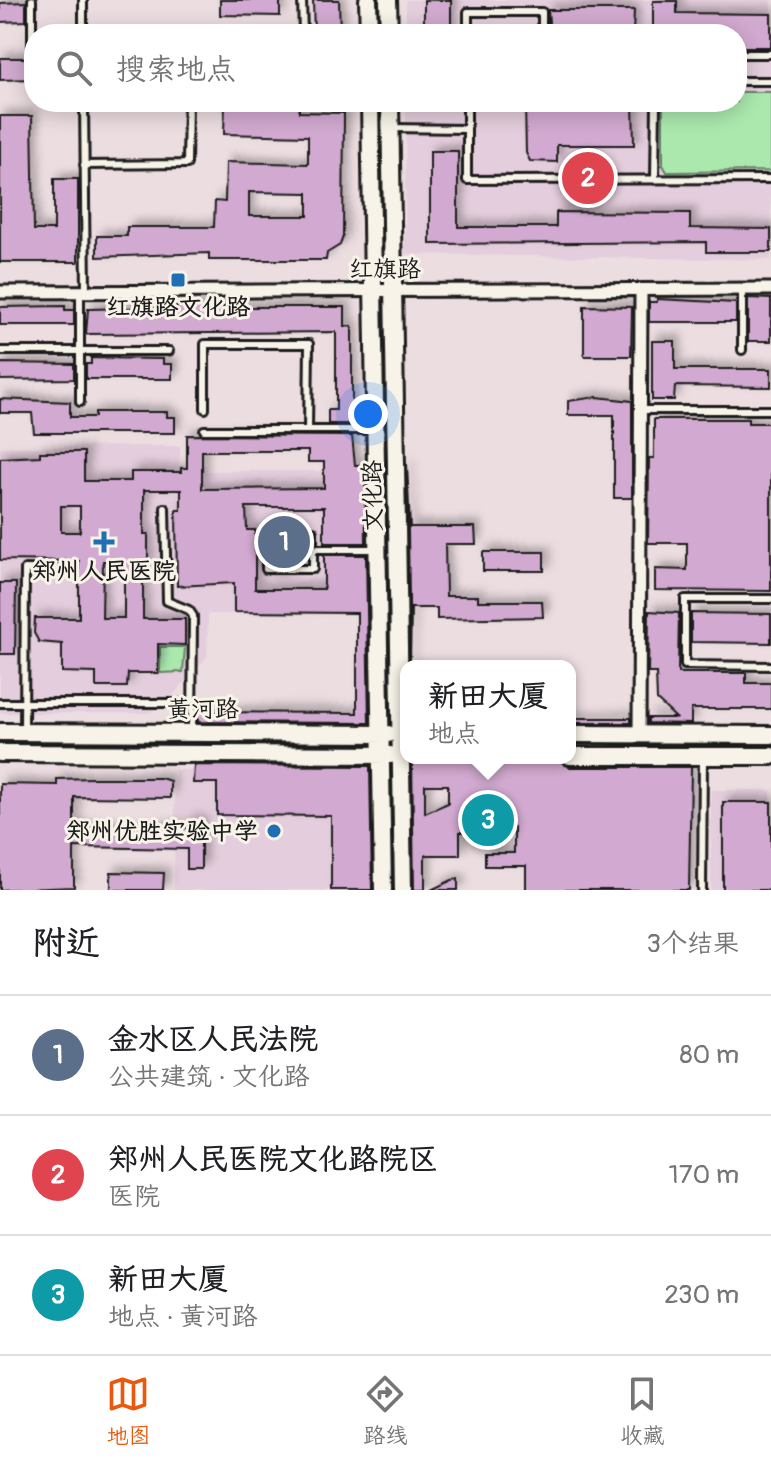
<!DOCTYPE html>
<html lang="zh">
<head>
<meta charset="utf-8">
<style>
	body { margin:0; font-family:Pangolin,"LXGW WenKai TC",sans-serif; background:#f2f2f2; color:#202124 }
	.you { position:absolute; left:368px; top:414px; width:28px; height:28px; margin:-20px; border:6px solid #fff; border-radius:50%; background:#1a73e8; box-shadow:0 0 0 12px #1a73e833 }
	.badge { display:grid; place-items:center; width:52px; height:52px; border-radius:50%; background:#ea580c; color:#fff; font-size:26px; font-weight:700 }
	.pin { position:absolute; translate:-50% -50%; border:4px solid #fff; box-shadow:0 2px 8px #0006 }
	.popup { position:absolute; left:400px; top:660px; width:176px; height:104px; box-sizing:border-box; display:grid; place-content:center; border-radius:16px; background:#fff; filter:drop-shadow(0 2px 6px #0005); font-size:26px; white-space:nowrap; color:#757577 }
	.popup b { font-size:30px; color:#202124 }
	.popup::after { content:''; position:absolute; left:50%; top:100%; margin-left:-16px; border:16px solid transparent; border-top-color:#fff }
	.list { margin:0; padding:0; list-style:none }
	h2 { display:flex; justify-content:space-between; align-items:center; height:104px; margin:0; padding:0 32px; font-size:34px }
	h2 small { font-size:26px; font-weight:400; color:#757577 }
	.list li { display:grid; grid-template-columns:52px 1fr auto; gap:24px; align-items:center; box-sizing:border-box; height:120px; padding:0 32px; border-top:2px solid #e0e0e0 }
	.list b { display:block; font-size:30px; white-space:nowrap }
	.list p { margin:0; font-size:26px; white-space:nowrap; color:#757577 }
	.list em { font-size:26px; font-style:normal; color:#757577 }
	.icon { flex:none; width:44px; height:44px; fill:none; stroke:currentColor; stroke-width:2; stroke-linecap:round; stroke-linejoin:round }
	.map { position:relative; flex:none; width:771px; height:890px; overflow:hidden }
	.search { position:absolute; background:#fff; box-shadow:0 4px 20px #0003; left:24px; right:24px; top:24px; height:88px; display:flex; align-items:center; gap:20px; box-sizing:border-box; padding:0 28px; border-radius:32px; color:#757577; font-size:30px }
	.sheet { height:464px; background:#fff }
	nav { display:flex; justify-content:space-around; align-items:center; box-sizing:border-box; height:112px; border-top:2px solid #e0e0e0; background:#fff; font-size:22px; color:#757577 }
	nav a { display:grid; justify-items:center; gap:4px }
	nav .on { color:#ea580c }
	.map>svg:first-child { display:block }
	.built { fill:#e4cddc }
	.green { fill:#abe8ae; stroke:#648265; stroke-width:2 }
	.building { fill:#d2a9d0; stroke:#1c1c1c; stroke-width:2; fill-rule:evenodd; filter:url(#shadow) }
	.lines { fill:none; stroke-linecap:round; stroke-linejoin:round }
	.service-casing { stroke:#1c1c1c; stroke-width:12 }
	.minor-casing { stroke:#1c1c1c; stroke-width:17 }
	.secondary-casing { stroke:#1c1c1c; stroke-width:22 }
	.service { stroke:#f7f3e8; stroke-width:6 }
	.minor { stroke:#f7f3e8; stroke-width:11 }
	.secondary { stroke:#f7f3e8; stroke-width:16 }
	.poi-dot { fill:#1f6fb2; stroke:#f7f3e8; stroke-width:3 }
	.labels { text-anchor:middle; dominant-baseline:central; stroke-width:6; stroke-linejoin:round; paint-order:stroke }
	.street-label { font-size:24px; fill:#1c1c1c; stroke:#f7f3e8 }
	.poi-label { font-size:24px; font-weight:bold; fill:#1c1c1c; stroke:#f7f3e8 }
</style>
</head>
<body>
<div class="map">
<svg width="771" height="890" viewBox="0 0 771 890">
	<defs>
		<filter id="shadow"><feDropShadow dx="5.5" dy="-5.5" stdDeviation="4" flood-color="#0004"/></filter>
	</defs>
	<rect width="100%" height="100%" fill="#ecdde1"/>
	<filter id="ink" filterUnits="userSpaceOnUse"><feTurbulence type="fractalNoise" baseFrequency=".0125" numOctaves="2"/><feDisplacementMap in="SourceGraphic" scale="16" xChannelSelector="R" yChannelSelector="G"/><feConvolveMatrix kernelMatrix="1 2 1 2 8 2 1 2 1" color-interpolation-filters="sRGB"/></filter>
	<g filter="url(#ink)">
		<path class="built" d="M 406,0 L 771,0 L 771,260 L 405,254 L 406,102 L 737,102 L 737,34 L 406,34 Z
			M 180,446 L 180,465 L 207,465 L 208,471 L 360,471 L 360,613 L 208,614 L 207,657 L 162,707 L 148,713 L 0,713 L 0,447 Z
			M 175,770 L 373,772 L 372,890 L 174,890 Z
			M 711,790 L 771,790 L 771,890 L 711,890 Z"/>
		<path class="green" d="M 737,92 L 771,92 L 771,171 L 667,172 L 663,165 L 663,102 L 737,102 Z
			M 160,647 L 185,647 L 183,672 L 160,673 Z"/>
		<path class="building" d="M 220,0 L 280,0 L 280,16 L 220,15 Z
			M 313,0 L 339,0 L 340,34 L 314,34 Z
			M 424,0 L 451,0 L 451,34 L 424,34 Z
			M 653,1 L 677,1 L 677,13 L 771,14 L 771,47 L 737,47 L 737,34 L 653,34 Z
			M 26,2 L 26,21 L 0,22 L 0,3 Z
			M 548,10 L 634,10 L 633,34 L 550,34 Z
			M 0,58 L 34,58 L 34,79 L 0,80 Z
			M 525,102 L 633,102 L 634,145 L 557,145 L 557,162 L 530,161 L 526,153 Z
			M 225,103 L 299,105 L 299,112 L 344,113 L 343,236 L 340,245 L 327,253 L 326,260 L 209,260 L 209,253 L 97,257 L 97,236 L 127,236 L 127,227 L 214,227 L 215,201 L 225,202 L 226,162 L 308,164 L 308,136 L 224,134 ZM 249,192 L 308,193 L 308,216 L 249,216 Z
			M 0,116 L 32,116 L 34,230 L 54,230 L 54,179 L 78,179 L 78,262 L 0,262 Z
			M 430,151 L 458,151 L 458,227 L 556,227 L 556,212 L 690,213 L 690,228 L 771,229 L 771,252 L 706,252 L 706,242 L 430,244 Z
			M 748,298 L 771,299 L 771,341 L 748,341 Z
			M 657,299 L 736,303 L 736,322 L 649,322 L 649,302 L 657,302 Z
			M 65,306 L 65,310 L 74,310 L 74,325 L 0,325 L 0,307 Z
			M 584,306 L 632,307 L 631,356 L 584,356 Z
			M 182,307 L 345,307 L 345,326 L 352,326 L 352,424 L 328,424 L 328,410 L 336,410 L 336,332 L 86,334 L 88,309 Z
			M 652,341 L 675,341 L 675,369 L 771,369 L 771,387 L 675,386 L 674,400 L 652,400 Z
			M 91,358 L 163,359 L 163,364 L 172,364 L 172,379 L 86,379 L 86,364 L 91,364 Z
			M 0,363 L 74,364 L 74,379 L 0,380 Z
			M 597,397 L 632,401 L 632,498 L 614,498 L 614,415 L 568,415 L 568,401 Z
			M 0,399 L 70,402 L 70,417 L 95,417 L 95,412 L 167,412 L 167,417 L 175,417 L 175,433 L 34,433 L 32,413 L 0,413 Z
			M 654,419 L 748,419 L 748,423 L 771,423 L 771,591 L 655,590 L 655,569 L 687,570 L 687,543 L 648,543 L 649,458 L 654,458 Z
			M 187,435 L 352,436 L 355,465 L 365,465 L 366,543 L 324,543 L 324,507 L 246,507 L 247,530 L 255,530 L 255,589 L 324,589 L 324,555 L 366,555 L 369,723 L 198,722 L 198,712 L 357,713 L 357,613 L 234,612 L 234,583 L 177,586 L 176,510 L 181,510 L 181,490 L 144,490 L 144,534 L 148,534 L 148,565 L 143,565 L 143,619 L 185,619 L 185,645 L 158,644 L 158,673 L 128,673 L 127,687 L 96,687 L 96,673 L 62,672 L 62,644 L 39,642 L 34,633 L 35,618 L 79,618 L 79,561 L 0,560 L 0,458 L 40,456 L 40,452 L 84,452 L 84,481 L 131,481 L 131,472 L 181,472 L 181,468 L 187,468 ZM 202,451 L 308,451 L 308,462 L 324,462 L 324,488 L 202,489 ZM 61,506 L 80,506 L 80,532 L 61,532 ZM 103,561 L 124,561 L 124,618 L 102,618 Z
			M 407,464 L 410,527 L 475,527 L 476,544 L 445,544 L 446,596 L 478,596 L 478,601 L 542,601 L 543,617 L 437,619 L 437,608 L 411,608 L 410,666 Z
			M 483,552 L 544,552 L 544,571 L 483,571 Z
			M 0,583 L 16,583 L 15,654 L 0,654 Z
			M 649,611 L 679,613 L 678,673 L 746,673 L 746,683 L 771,683 L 771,709 L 691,709 L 691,724 L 648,723 L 648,718 L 676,718 L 657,700 L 656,673 L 648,673 Z
			M 691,613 L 771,614 L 771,643 L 691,642 Z
			M 570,718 L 631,718 L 631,723 L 570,723 Z
			M 412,758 L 559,758 L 570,767 L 691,767 L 689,890 L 526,890 L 526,866 L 485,866 L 485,853 L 514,853 L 514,827 L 466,827 L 466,832 L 460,832 L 460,855 L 425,855 L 425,890 L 414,890 ZM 425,785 L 448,785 L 448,803 L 425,813 Z
			M 194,765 L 370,766 L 372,890 L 331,890 L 331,816 L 217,815 L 217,783 L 193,783 Z
			M 93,778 L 161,778 L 170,781 L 170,798 L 74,797 L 74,827 L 188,828 L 188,821 L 201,822 L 201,869 L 187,869 L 187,849 L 74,847 L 74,887 L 0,890 L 0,784 L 57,785 L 57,779 Z
			M 723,802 L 771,802 L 771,890 L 723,890 Z
			M 111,872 L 164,873 L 163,890 L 111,890 Z
			M 458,879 L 458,890 L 431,890 L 452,880 Z"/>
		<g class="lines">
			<g class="service-casing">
				<path id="service" d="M 83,0 L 83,34
					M 302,0 L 303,34
					M 468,34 L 468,12 L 542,12 L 542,34
					M 32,52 L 32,0
					M 737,54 L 771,54
					M 737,81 L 771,81
					M 84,102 L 86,292
					M 467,102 L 467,180 L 771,179
					M 390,128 L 467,129
					M 84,165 L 187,164 L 188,102
					M 655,180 L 656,102
					M 742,289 L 742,350
					M 80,292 L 80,402
					M 0,351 L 169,351
					M 205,409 L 205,344 L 309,344 L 308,430
					M 640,410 L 771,410
					M 204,430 L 372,430
					M 165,508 L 167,601 L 189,610 L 193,616 L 192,732
					M 266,531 L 313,531 L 313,569 L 266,569 Z
					M 313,549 L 374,549
					M 771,599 L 685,599 L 685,665 L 771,666
					M 0,703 L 192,703
					M 24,732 L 25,569 L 63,570
					M 702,890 L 703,756"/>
			</g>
			<g class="minor-casing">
				<path id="minor" d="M 0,292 L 771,289
					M 639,735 L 641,290"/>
			</g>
			<g class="secondary-casing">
				<path id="secondary" d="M 368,0 L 369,34
					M 388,0 L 389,34
					M 370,102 L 383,890
					M 390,102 L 403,890
					M 0,732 L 388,734
					M 570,734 L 771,735
					M 0,753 L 390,755
					M 570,756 L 771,756"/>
			</g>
			<use href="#service" class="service"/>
			<use href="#minor" class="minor"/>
			<use href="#secondary" class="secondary"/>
		</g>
	</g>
	<g class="poi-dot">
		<rect x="170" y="272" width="16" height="16" rx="4"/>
		<path d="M100 530h8v8h8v8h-8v8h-8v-8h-8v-8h8z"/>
		<circle cx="274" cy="831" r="8"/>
	</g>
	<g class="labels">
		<g class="street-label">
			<text x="385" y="269">红旗路</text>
			<text transform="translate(373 496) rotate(-91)">文化路</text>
			<text x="203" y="709">黄河路</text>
		</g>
		<g class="poi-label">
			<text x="178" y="307">红旗路文化路</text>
			<text x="104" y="571">郑州人民医院</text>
			<text x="258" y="831" text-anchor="end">郑州优胜实验中学</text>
		</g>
	</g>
</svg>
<div class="you"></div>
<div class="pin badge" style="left:284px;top:542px;background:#5c6f8a">1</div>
<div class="pin badge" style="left:588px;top:178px;background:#e0444e">2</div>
<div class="pin badge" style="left:488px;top:820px;background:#0f9aa8">3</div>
<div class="popup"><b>新田大厦</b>地点</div>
<div class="search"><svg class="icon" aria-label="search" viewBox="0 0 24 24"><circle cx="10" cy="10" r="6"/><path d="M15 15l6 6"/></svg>搜索地点</div>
</div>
<section class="sheet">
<h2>附近<small>3个结果</small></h2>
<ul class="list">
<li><span class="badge" style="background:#5c6f8a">1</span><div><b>金水区人民法院</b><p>公共建筑 · 文化路</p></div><em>80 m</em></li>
<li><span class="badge" style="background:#e0444e">2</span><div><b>郑州人民医院文化路院区</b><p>医院</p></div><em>170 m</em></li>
<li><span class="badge" style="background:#0f9aa8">3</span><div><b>新田大厦</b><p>地点 · 黄河路</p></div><em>230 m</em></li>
</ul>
</section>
<nav>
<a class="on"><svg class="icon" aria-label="map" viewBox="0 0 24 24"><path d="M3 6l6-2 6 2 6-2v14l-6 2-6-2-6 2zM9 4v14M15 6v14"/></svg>地图</a>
<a><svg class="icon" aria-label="directions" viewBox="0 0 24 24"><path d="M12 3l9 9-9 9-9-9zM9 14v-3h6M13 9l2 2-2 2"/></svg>路线</a>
<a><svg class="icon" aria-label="saved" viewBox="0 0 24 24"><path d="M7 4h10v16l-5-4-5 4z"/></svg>收藏</a>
</nav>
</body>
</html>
